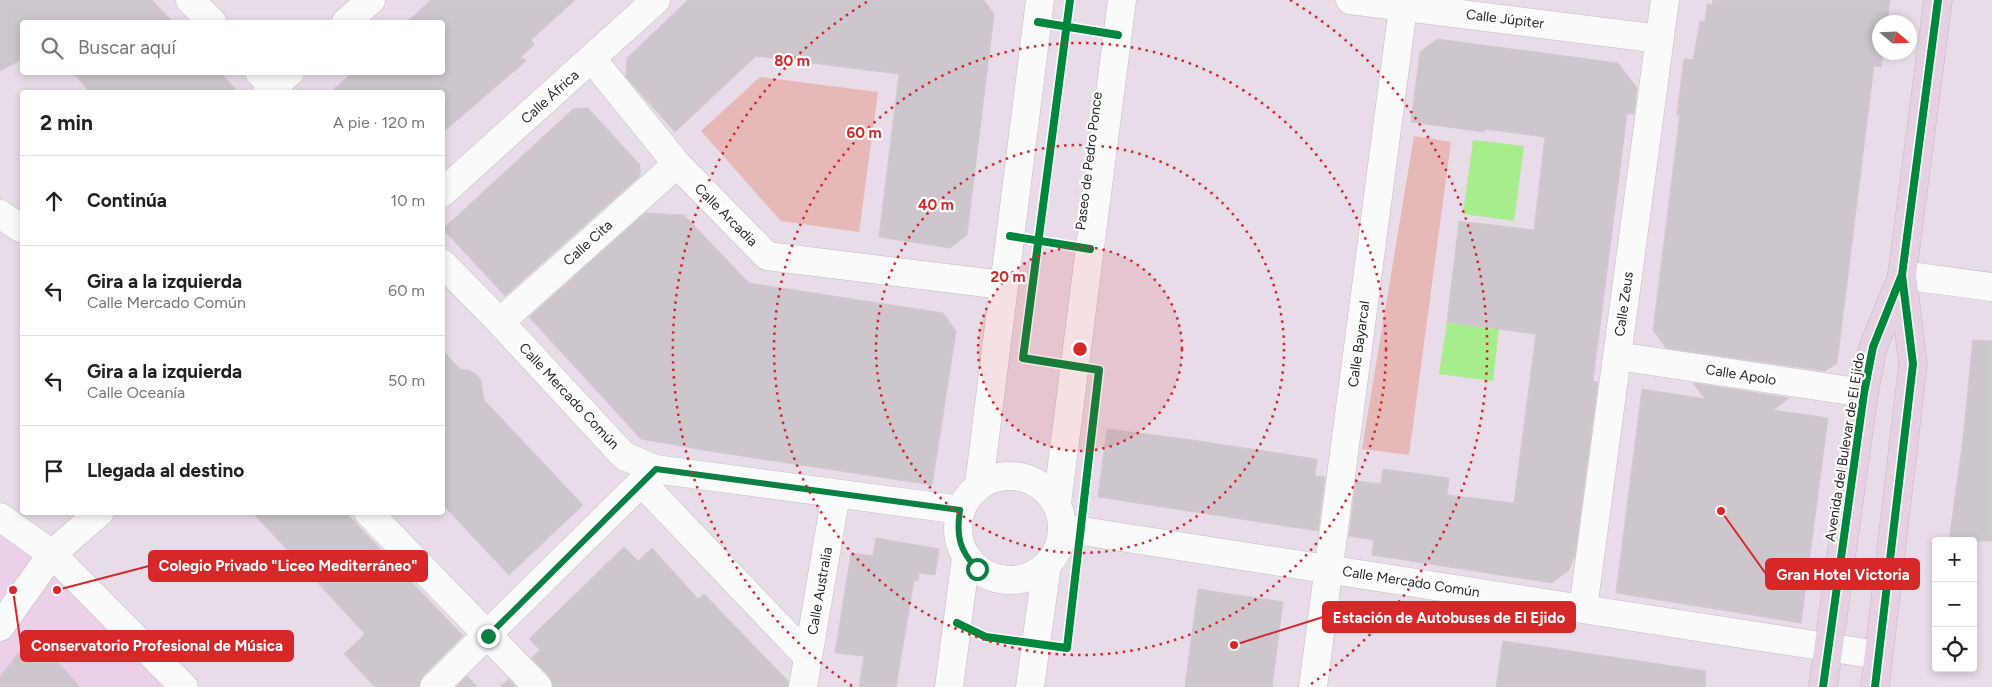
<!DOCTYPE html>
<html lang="es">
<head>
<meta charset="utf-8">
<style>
	body { margin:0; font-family:Figtree,sans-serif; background:#f6f6f6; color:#222 }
	.controls { position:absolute; right:15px; bottom:15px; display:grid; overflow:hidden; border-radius:5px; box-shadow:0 2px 8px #0003 }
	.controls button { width:45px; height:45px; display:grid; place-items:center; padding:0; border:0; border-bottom:1px solid #e0e0e0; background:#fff; color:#222; font:25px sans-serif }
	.compass { position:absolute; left:1872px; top:15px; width:45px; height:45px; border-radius:50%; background:#fff; box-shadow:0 2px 8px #0003; rotate:109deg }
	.stop { position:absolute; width:15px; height:15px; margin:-11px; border:4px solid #0b8043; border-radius:50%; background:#fff }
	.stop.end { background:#0b8043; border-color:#fff; box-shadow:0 1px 5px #0008 }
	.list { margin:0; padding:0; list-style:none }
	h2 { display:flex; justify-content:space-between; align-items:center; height:65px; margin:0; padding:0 20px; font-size:21px }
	h2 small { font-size:16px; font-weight:400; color:#767676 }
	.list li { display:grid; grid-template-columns:32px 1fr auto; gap:15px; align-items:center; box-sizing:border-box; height:90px; padding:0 20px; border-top:1px solid #e0e0e0 }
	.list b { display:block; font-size:19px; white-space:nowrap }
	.list p { margin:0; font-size:16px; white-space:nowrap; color:#767676 }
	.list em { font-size:16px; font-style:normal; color:#767676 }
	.icon { flex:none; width:28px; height:28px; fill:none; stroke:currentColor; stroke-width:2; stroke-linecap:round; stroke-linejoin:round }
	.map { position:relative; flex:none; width:1992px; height:687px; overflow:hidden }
	.search { position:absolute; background:#fff; box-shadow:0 2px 8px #0003; left:20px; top:20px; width:425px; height:55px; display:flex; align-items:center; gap:12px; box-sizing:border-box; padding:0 18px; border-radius:5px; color:#767676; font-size:19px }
	.panel { position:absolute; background:#fff; box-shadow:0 2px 8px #0003; left:20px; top:90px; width:425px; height:425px; border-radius:5px }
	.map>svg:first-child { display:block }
	.education { fill:#ebd0e8 }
	.green { fill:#e6b9b8 }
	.water { fill:#a7ec8d }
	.building { fill:#cdc6cd; stroke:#d2c8d1 }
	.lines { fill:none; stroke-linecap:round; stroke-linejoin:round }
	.minor-casing { stroke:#c0bec1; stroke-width:29 }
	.tertiary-casing { stroke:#c0bec1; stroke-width:29 }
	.secondary-casing { stroke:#c0bec1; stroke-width:29 }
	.primary-casing { stroke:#bfbbbf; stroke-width:29 }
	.minor { stroke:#fbfafb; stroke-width:28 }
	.tertiary { stroke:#fbfafb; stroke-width:28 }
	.secondary { stroke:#fbfafb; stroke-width:28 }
	.primary { stroke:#e6d1e2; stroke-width:28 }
	.cycleway-casing { stroke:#fff; stroke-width:11 }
	.cycleway { stroke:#00873e; stroke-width:8 }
	.route { stroke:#0b8043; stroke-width:6 }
	.ring { fill:none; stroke:#d62828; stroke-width:2.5; stroke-dasharray:2.5 5 }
	.labels { text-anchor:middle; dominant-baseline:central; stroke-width:4.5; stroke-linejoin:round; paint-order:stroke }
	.street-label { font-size:14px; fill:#282828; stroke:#fff }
	.centre { fill:#d62828; stroke:#fff; stroke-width:2.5 }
	.ring-label { font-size:15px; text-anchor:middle; font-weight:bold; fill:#d62828; stroke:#fff; stroke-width:4.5; stroke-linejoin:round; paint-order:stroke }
	.leader { fill:none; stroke:#d62828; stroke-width:2 }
	.callout-dot { fill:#d62828; stroke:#fff; stroke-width:2 }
	.callout { fill:#d62828; stroke:#d62828; stroke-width:2 }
	.callout-label { font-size:15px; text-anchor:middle; font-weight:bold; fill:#fff }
</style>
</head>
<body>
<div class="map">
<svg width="1992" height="687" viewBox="0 0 1992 687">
	<rect width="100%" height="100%" fill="#e7dce7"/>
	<path class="education" d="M 0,517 L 184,687 L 0,687 Z"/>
	<path class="green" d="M 760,77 L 878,92 L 859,232 L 781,221 L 701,131 Z
		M 1414,136 L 1451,142 L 1409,455 L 1362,449 Z"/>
	<path class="water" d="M 1473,140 L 1524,146 L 1514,221 L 1463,214 Z
		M 1447,322 L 1499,329 L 1493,381 L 1439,374 Z"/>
	<path class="building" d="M 0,0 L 152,0 L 173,22 L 22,22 L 22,59 L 0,71 Z
		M 431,0 L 575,0 L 531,40 L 534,45 L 521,57 L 526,61 L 442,133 L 442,92 L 331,92 L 353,72 L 442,72 L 442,22 L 407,22 Z
		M 688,0 L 984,0 L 994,14 L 967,235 L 950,248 L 879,237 L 899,74 L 756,56 L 675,132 L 626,77 L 627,58 Z
		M 1713,0 L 1890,0 L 1887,22 L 1880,22 L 1880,52 L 1883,52 L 1881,67 L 1874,66 L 1837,363 L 1825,371 L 1666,348 L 1653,330 L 1680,115 L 1677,115 L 1684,59 L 1693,60 L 1700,21 L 1705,22 L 1707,4 L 1712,5 Z
		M 1437,39 L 1618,63 L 1637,88 L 1634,114 L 1627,114 L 1593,381 L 1598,382 L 1575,555 L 1569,570 L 1552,583 L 1372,555 L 1374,540 L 1349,536 L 1356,481 L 1381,484 L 1383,469 L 1449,478 L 1447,495 L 1514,503 L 1536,334 L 1447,322 L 1459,221 L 1534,230 L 1545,137 L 1485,129 L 1484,132 L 1411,122 L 1420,52 Z
		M 72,72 L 220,72 L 238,92 L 90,92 Z
		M 588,108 L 640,165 L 640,176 L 505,296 L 443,229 L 573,109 Z
		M 645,213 L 684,215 L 749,283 L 943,313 L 956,331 L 932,485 L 709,451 L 641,439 L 529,317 Z
		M 1973,340 L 1992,341 L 1992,541 L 1949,541 L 1963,439 Z
		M 442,350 L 461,370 L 468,370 L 477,375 L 481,381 L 484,400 L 583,505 L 509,575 L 442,504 Z
		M 1693,383 L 1789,398 L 1773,410 L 1828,418 L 1801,623 L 1616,593 L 1642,389 L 1705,399 Z
		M 1107,429 L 1192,440 L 1317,459 L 1315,476 L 1325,477 L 1318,531 L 1098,497 Z
		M 252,512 L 345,512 L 463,636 L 423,676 L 419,687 L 375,687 L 344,654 L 365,634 Z
		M 876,538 L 939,549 L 935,575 L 919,573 L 918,581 L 914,580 L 896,687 L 859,687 L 864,656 L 835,653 L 851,553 L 873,556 Z
		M 624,547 L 638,561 L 652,548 L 698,599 L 704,594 L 788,681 L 788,687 L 553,687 L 549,676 L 531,658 L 540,650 L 529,639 Z
		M 1198,589 L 1283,602 L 1272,687 L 1185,687 Z
		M 33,634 L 80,687 L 0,687 L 0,677 Z
		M 1503,641 L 1706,671 L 1705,687 L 1496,687 Z
		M 467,676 L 478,687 L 456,687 Z
		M 509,679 L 516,687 L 500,687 Z"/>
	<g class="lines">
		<g class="minor-casing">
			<path id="minor" d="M 1350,0 L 1660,39
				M 346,22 L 371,0
				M 592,59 L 677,164 L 767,256 L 1003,285
				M 267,92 L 290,72
				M 0,214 L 22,229
				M 1902,275 L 1992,287
				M 500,322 L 677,164
				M 1617,356 L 1864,393
				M 642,483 L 808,657
				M 368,512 L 538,687
				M 1063,528 L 1878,655
				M 1583,609 L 1665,0
				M 434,687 L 655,469
				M 803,687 L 836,494
				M 1313,687 L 1404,0"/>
		</g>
		<g class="tertiary-casing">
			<path id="tertiary" d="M 190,0 L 212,22
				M 259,72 L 278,92
				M 442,193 L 656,0
				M 442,263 L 500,322 L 624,456 L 655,469 L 961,510
				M 0,517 L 52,554 L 184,687
				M 0,627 L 52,554 L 100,512"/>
		</g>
		<g class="secondary-casing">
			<path id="secondary" d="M958 528a52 52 0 1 1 104 0a52 52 0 1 1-104 0Z
				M 979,485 L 1040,0
				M 1057,503 L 1122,0
				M 949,687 L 966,557
				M 1030,687 L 1047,565"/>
		</g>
		<g class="primary-casing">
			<path id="primary" d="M 1823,687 L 1864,393 L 1873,347 L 1902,277
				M 1875,687 L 1913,364 L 1902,275 L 1938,0"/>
		</g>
		<use href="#minor" class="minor"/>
		<use href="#tertiary" class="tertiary"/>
		<use href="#secondary" class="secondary"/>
		<use href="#primary" class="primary"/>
		<g class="cycleway-casing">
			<path id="cycleway" d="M 1038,22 L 1118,35
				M 1010,236 L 1090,249
				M 957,623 L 986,637 L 1067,648 L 1099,370 L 1023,358 L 1070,0
				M 1823,687 L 1864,393 L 1873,347 L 1901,277
				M 1875,687 L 1913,364 L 1902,275 L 1938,0"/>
		</g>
		<use href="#cycleway" class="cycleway"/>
	</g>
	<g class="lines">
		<path class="route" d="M 488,636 L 656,469 L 960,510 C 956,535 959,550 977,569"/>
	</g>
	<circle cx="1080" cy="349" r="102" fill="#d62828" fill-opacity=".12"/>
	<g class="ring">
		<circle cx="1080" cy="349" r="102"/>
		<circle cx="1080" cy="349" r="204"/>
		<circle cx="1080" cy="349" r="306"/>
		<path d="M852 686A407 407 0 0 1 870 0M1290 0A407 407 0 0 1 1308 686"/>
	</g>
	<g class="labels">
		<g class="street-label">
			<text transform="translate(1505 19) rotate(7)">Calle Júpiter</text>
			<text transform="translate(550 97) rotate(-42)">Calle África</text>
			<text transform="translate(1089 161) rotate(-83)">Paseo de Pedro Ponce</text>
			<text transform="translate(726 215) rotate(45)">Calle Arcadia</text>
			<text transform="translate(588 243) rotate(-42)">Calle Cita</text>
			<text transform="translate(1624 304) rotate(-82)">Calle Zeus</text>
			<text transform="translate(1359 344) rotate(-82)">Calle Bayarcal</text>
			<text transform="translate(1741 375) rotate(9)">Calle Apolo</text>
			<text transform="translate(569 396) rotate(47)">Calle Mercado Común</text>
			<text transform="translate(1845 447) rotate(-81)">Avenida del Bulevar de El Ejido</text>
			<text transform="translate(1411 582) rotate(9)">Calle Mercado Común</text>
			<text transform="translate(820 591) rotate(-80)">Calle Australia</text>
		</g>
	</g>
	<circle cx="1080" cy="349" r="8" class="centre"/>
	<g class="ring-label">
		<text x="792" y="66">80 m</text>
		<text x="864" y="138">60 m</text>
		<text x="936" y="210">40 m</text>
		<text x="1008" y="282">20 m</text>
	</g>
	<path class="leader" d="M57 590L149 566M1721 511L1766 574M1234 645L1323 617M13 590L21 646"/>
	<g class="callout-dot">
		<circle cx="57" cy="590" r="5"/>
		<circle cx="1721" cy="511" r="5"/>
		<circle cx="1234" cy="645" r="5"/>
		<circle cx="13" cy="590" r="5"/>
	</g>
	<g class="callout">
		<rect x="149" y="551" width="278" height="30" rx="5"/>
		<rect x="1766" y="559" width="153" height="30" rx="5"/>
		<rect x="1323" y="602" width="252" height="30" rx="5"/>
		<rect x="21" y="631" width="272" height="30" rx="5"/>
	</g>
	<g class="callout-label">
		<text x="288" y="571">Colegio Privado "Liceo Mediterráneo"</text>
		<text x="1843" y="580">Gran Hotel Victoria</text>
		<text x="1449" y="623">Estación de Autobuses de El Ejido</text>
		<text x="157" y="651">Conservatorio Profesional de Música</text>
	</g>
</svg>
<div class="controls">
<button>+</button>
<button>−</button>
<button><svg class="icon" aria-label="locate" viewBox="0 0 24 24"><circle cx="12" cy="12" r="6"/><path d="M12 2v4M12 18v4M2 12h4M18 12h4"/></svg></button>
</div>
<svg class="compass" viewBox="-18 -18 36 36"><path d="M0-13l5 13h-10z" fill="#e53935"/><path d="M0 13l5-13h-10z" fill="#767676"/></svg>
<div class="stop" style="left:977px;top:569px"></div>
<div class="stop end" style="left:488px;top:636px"></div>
<div class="search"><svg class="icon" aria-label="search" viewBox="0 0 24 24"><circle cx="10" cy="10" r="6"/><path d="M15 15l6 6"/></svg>Buscar aquí</div>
<section class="panel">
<h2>2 min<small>A pie · 120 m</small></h2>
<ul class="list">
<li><svg class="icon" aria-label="ahead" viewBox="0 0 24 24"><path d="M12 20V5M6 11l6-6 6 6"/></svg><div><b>Continúa</b></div><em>10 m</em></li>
<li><svg class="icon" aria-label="left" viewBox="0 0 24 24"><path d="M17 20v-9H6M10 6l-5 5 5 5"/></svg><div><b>Gira a la izquierda</b><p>Calle Mercado Común</p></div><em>60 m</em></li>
<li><svg class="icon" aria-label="left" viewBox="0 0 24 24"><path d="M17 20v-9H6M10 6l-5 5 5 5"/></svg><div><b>Gira a la izquierda</b><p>Calle Oceanía</p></div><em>50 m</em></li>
<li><svg class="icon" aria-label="arrive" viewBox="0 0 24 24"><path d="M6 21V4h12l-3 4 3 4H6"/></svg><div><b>Llegada al destino</b></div></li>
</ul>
</section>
</div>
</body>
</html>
